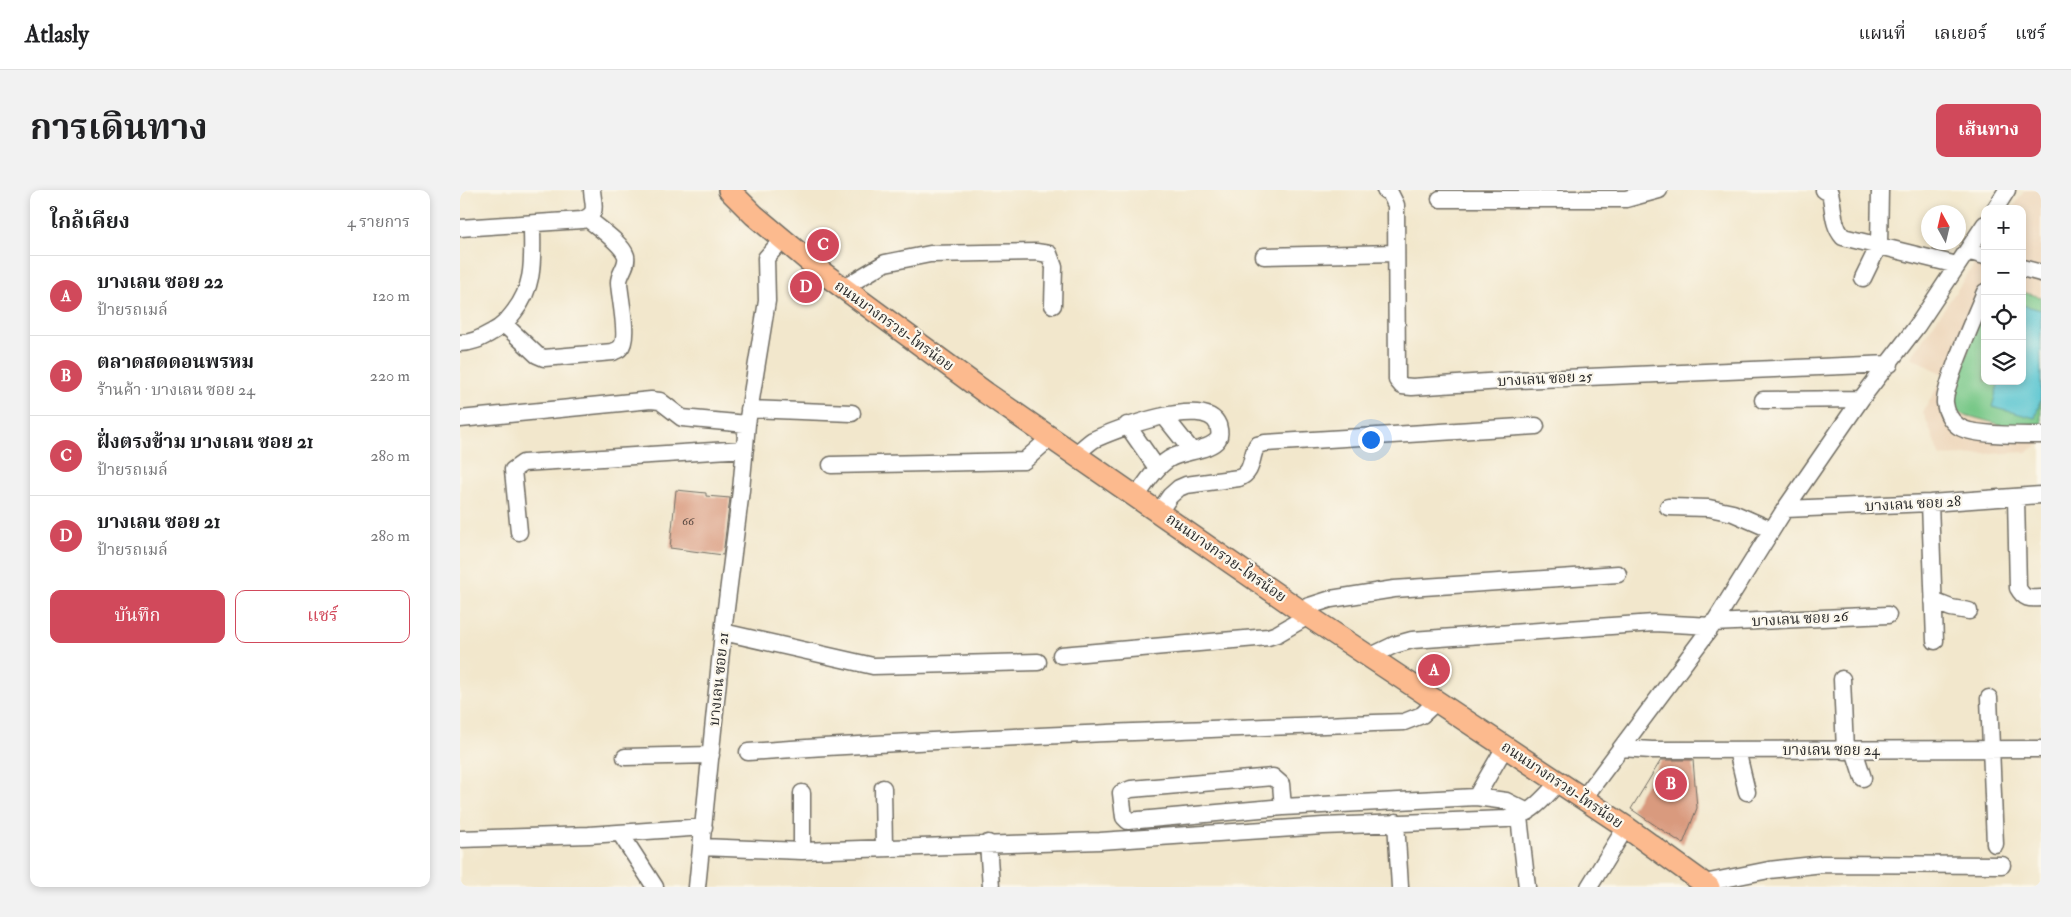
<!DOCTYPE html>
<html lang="th">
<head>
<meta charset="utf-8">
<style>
	body { margin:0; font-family:"IM FELL Double Pica","Noto Serif Thai",serif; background:#f2f2f2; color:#202124 }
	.controls { position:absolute; right:15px; top:15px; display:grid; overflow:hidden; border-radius:10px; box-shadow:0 2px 8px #0003 }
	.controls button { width:45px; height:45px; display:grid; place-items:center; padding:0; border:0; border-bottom:1px solid #e0e0e0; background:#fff; color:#202124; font:25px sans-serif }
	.compass { position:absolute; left:1461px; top:15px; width:45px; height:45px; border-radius:50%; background:#fff; box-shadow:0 2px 8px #0003; rotate:352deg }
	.you { position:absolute; left:910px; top:249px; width:18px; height:18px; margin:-12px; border:4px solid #fff; border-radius:50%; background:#1a73e8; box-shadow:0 0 0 8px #1a73e833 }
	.badge { display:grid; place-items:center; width:32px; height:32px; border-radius:50%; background:#d1495b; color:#fff; font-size:16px; font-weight:700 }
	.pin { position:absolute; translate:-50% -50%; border:2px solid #fff; box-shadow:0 1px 5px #0006 }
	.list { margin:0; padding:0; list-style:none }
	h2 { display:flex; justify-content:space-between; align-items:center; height:65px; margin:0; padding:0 20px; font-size:21px }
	h2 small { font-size:16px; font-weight:400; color:#757577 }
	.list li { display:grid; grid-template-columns:32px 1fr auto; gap:15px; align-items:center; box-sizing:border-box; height:80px; padding:0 20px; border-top:1px solid #e0e0e0 }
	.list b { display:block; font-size:19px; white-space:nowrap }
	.list p { margin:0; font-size:16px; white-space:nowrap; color:#757577 }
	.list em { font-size:16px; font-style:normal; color:#757577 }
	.actions { display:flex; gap:10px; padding:15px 20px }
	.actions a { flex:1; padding:11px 0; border:1px solid #d1495b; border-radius:10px; text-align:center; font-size:18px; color:#d1495b }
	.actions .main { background:#d1495b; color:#fff }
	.icon { flex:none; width:28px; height:28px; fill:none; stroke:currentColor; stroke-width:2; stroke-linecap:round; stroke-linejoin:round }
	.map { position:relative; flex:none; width:1581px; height:697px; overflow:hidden; border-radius:10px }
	header { display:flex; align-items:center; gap:30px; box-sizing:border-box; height:70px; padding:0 25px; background:#fff; border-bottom:1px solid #e0e0e0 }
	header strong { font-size:24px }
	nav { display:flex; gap:28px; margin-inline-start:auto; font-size:18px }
	.intro { display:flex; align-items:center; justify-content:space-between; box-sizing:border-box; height:120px; padding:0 30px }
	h1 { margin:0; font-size:35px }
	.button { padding:12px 22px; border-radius:10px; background:#d1495b; color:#fff; font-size:18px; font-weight:700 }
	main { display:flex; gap:30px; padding:0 30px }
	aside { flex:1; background:#fff; border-radius:10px; box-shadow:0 2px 8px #0003 }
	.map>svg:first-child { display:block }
	.built { fill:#eed7bb }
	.green { fill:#78c888; stroke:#527a5a }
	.water { fill:#59c5d0; stroke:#42787e }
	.building { fill:#d99a7e }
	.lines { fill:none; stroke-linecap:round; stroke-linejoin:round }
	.minor-casing { stroke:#716d63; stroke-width:19 }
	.major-casing { stroke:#716d63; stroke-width:24 }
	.minor { stroke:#fff; stroke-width:16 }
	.major { stroke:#fcba8e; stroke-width:21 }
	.labels { text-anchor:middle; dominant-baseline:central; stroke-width:4.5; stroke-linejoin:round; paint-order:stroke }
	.number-label { font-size:12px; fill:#564740 }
	.street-label { font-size:15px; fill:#2b2b2b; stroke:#fbf7ec }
</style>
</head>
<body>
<header>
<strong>Atlasly</strong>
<nav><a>แผนที่</a><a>เลเยอร์</a><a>แชร์</a></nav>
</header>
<div class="intro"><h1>การเดินทาง</h1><a class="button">เส้นทาง</a></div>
<main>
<aside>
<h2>ใกล้เคียง<small>4 รายการ</small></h2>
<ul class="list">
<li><span class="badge">A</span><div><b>บางเลน ซอย 22</b><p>ป้ายรถเมล์</p></div><em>120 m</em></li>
<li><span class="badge">B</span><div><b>ตลาดสดดอนพรหม</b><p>ร้านค้า · บางเลน ซอย 24</p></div><em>220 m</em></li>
<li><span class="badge">C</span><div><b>ฝั่งตรงข้าม บางเลน ซอย 21</b><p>ป้ายรถเมล์</p></div><em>280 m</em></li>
<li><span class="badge">D</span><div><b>บางเลน ซอย 21</b><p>ป้ายรถเมล์</p></div><em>280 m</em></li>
</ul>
<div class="actions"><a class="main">บันทึก</a><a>แชร์</a></div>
</aside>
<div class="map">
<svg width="1581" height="697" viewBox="0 0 1581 697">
	<rect width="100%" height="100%" fill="#fbf7ec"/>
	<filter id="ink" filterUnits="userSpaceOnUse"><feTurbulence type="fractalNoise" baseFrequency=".02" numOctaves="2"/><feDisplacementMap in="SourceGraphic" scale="10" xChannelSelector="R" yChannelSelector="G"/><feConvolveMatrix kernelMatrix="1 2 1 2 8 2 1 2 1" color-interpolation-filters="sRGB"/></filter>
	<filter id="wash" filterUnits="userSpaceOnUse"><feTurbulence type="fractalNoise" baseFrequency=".0096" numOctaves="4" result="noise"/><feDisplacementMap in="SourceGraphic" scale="20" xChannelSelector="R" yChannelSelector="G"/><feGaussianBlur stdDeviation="1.12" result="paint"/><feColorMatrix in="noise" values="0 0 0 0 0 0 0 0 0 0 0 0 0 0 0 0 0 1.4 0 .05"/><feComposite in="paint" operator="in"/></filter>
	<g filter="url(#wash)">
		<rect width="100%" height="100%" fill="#f2e7cc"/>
		<path class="built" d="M 1565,0 L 1581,0 L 1581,253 L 1567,262 L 1480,266 L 1463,222 L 1485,185 L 1451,167 L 1525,59 L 1525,191 L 1562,191 L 1562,19 L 1552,19 Z"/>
		<path class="green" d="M 1525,101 L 1525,191 L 1562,191 L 1562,102 L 1581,107 L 1581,246 L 1491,221 Z"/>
		<path class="water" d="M 1562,115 L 1581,120 L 1581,208 L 1575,228 L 1532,217 L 1539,191 L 1562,191 Z"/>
		<g id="blocks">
			<path class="building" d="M 216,300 L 246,303 L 246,306 L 270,308 L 263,365 L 210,358 Z
				M 1201,570 L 1233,570 L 1237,618 L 1223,654 L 1171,619 Z"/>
		</g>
	</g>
	<g filter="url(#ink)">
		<use href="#blocks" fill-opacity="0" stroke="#716d63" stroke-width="1"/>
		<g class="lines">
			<g class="minor-casing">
				<path id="minor" d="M 925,0 L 930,3 L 936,15 L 937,190 L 942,196 L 952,197 L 1057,190 L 1430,174
					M 1364,0 L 1370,3 C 1374,18 1372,35 1383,47 L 1497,75
					M 980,9 L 1166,9 L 1199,0
					M 1535,19 L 1547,0
					M 0,38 L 122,30 C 139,23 133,16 132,0
					M 1507,61 L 1525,66
					M 804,66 L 936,63
					M 1562,78 L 1581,83
					M 1403,88 L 1419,55 L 1420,0
					M 383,98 L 425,73 L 470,64 L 576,62 L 589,64 L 594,77 L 593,115
					M 1525,102 C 1517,121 1483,198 1485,213 C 1486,222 1491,231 1498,236 C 1510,246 1564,245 1581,245
					M 44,134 L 77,165 L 84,168 L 153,162 C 156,160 159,160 160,158 C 170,149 159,105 159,92 C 159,83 168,76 166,66 C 162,53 137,37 127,28
					M 0,153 C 13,153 21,148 32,142 C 42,137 47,131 54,122 C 76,94 72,67 72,34
					M 1303,210 L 1401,209
					M 289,219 L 392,223
					M 704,226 L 732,261
					M 0,229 L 191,210 L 200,211 L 222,228 L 287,234
					M 667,235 L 697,278
					M 615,265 C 621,260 627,254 633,250 C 654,240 746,204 758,235 C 759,239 761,244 758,249 C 750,261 722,261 709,269 C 695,278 686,293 676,307
					M 371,275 L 564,271 L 590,248
					M 1556,308 L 1558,398 C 1564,409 1569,409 1581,408
					M 1470,313 L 1475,451
					M 1208,317 L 1249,318 L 1273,323 L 1312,340
					M 1325,319 L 1470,313 L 1581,305
					M 699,322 L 710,306 L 719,298 L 726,295 L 779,288 C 794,282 790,267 797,255 L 805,253 L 1076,236
					M 59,342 L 53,280 L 63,273 L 285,259
					M 1473,411 L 1491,418 L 1509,421
					M 840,419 L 871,409 L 934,399 L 1158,384
					M 1252,433 L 1428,425
					M 263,442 L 413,476 L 578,472
					M 601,465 L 808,447 L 817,444 L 848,426
					M 909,467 L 934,455 L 952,450 L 1194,433 L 1252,436
					M 1382,489 L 1385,561
					M 1529,508 L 1535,654
					M 1161,558 L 1192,560 L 1581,559
					M 1277,560 L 1287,602
					M 1394,560 L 1403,588
					M 288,562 C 506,547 725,540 944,532 L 962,525 L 977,511
					M 165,567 L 251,565
					M 423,598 L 424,658
					M 1016,607 L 1045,557
					M 1123,609 L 1252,436 L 1325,319 L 1401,209 L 1457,136 L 1525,34
					M 823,617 L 821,594 L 813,587 L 671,599 L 661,603 L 664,627 L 668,631 L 823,617 L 1016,607 L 1046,611 L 1068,622
					M 1059,627 L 1067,697
					M 936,632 L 940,697
					M 160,643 L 195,697
					M 0,649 L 129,645 L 244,637
					M 528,653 L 531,697
					M 241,657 L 342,661 L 640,651 L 863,636 L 1046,629 C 1070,626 1082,610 1098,593
					M 342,661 L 342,603
					M 1244,693 L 1309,680 L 1363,674 L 1542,675
					M 237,697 L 263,442 L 281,300 L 287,234 L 307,111 L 306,68 L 322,50
					M 1129,697 L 1166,637"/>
			</g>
			<g class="major-casing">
				<path id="major" d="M 269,0 L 294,25 L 363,83 L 526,203 L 848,426 L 1166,637 L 1249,697"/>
			</g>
			<use href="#minor" class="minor"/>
			<use href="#major" class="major"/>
		</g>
	</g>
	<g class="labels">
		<g class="number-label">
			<text x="228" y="331">66</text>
		</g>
		<g class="street-label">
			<text transform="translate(434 136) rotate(36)">ถนนบางกรวย-ไทรน้อย</text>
			<text transform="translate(1085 189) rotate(-3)">บางเลน ซอย 25</text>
			<text transform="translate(1453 314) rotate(-3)">บางเลน ซอย 28</text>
			<text transform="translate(766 368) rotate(35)">ถนนบางกรวย-ไทรน้อย</text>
			<text transform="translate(1340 429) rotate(-3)">บางเลน ซอย 26</text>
			<text transform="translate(259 489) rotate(-84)">บางเลน ซอย 21</text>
			<text x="1371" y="560">บางเลน ซอย 24</text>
			<text transform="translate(1102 595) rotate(34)">ถนนบางกรวย-ไทรน้อย</text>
		</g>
	</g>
</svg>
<div class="controls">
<button>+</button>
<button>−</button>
<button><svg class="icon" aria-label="locate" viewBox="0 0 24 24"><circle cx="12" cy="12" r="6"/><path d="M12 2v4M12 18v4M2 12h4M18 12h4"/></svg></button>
<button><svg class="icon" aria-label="layers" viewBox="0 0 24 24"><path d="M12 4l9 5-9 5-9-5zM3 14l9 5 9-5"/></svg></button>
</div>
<svg class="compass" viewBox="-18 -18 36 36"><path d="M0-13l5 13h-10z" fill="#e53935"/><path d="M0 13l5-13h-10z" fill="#757577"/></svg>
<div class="you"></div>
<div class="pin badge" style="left:974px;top:480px">A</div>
<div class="pin badge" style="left:1211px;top:594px">B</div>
<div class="pin badge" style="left:363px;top:55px">C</div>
<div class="pin badge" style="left:346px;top:97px">D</div>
</div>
</main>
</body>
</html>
